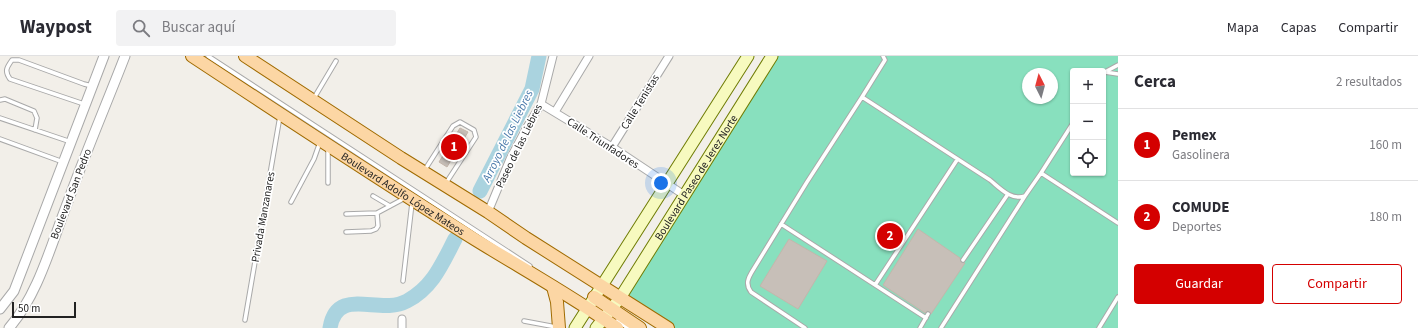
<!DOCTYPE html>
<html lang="es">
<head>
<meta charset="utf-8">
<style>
	body { margin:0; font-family:"Source Sans 3",sans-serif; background:#f2f2f3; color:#2b2b33 }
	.controls { position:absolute; right:12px; top:12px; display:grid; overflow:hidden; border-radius:4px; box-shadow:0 1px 3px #0004 }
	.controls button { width:36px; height:36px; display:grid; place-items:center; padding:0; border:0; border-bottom:1px solid #e1e1e2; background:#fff; color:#2b2b33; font:20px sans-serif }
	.compass { position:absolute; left:1022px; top:12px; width:36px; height:36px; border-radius:50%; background:#fff; box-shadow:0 1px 3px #0004; rotate:354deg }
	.scale { position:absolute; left:12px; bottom:10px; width:64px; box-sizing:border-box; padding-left:4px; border:2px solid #222; border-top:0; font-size:11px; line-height:14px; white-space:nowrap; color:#222; -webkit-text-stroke:3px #fff; paint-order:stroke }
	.you { position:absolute; left:661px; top:127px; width:14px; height:14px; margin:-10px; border:3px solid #fff; border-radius:50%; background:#1a73e8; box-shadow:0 0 0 6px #1a73e833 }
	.badge { display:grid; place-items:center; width:26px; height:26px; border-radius:50%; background:#d40000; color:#fff; font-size:13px; font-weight:700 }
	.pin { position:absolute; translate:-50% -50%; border:2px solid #fff; box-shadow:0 1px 4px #0006 }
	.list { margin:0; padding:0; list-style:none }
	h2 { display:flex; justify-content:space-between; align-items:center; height:52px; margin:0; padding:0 16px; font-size:17px }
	h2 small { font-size:13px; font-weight:400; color:#7c7c81 }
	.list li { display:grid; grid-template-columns:26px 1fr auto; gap:12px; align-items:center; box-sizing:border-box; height:72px; padding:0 16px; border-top:1px solid #e1e1e2 }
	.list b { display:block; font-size:15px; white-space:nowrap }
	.list p { margin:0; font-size:13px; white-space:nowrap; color:#7c7c81 }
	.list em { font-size:13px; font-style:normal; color:#7c7c81 }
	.actions { display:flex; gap:8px; padding:12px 16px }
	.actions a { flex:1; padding:9px 0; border:1px solid #d40000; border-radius:4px; text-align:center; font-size:14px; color:#d40000 }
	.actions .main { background:#d40000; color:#fff }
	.icon { flex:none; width:22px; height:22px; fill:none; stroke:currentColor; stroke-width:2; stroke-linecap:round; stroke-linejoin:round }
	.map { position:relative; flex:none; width:1118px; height:272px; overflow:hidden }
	header { display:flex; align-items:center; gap:24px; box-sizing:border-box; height:56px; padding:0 20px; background:#fff; border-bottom:1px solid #e1e1e2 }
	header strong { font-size:19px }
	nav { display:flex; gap:22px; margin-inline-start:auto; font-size:14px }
	.search { width:280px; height:36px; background:#f2f2f3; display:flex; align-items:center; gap:10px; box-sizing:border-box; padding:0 14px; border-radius:4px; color:#7c7c81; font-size:15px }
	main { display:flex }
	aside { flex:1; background:#fff }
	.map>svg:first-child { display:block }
	.pitch { fill:#88e0be; fill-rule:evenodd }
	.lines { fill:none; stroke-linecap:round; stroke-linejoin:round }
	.river { stroke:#aad3df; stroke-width:15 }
	.building { fill:#c7bfb8; stroke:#c4b6ab }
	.service-casing { stroke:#a9a9a9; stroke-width:5.5 }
	.minor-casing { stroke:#a9a9a9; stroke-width:9 }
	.tertiary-casing { stroke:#a9a9a9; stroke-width:11 }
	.secondary-casing { stroke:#707d05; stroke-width:13 }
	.primary-casing { stroke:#a06b00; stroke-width:14 }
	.service { stroke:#fff; stroke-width:3.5 }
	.minor { stroke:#fff; stroke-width:7 }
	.tertiary { stroke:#fff; stroke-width:9 }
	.secondary { stroke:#f7fabf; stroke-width:11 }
	.primary { stroke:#fcd6a4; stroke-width:12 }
	.labels { text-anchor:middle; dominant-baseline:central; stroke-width:3.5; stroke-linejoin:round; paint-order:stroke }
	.street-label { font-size:11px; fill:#222; stroke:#fff }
	.water-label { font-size:12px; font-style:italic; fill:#4a7aab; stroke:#fff }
</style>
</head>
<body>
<header>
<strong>Waypost</strong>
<div class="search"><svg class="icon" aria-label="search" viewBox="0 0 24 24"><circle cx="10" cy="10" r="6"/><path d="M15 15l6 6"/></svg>Buscar aquí</div>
<nav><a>Mapa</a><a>Capas</a><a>Compartir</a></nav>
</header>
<main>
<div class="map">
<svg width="1118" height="272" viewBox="0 0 1118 272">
	<rect width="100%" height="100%" fill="#f2efe9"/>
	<path class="pitch" d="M 777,0 L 1118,0 L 1118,272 L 666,272 L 622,243 ZM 1073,15 L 1103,15 L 1103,117 L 1073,117 ZM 1028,18 L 1052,18 L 1052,42 L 1028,42 Z"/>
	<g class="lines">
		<path class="river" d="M 480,135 L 532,33 L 539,0
			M 330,272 C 337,229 379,260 407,245 C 433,231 442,208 455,183"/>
	</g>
	<path class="building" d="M 460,72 L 468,76 L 447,111 L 439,106 Z
		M 918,173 L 960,202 L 961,206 L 965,207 L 931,258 L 928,255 L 925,257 L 883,229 Z
		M 789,183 L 827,205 L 798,253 L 760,230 Z"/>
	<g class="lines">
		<g class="service-casing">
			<path id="service" d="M 208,0 L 530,210
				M 883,0 L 885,4 L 862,41 L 990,124 C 1000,132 1011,145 1025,140 L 1041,117 L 1118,167
				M 1105,16 L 1118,18
				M 1103,19 L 1105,16 L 1118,9
				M 314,42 L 336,5
				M 0,44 L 5,43 L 34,55 L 37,62 L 35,74
				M 84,48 L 10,23 C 4,15 7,11 12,4 L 19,4 L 84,28 L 92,30
				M 0,62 L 71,86
				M 0,83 L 63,106
				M 424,115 L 453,70 L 460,66 L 474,74 L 476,81 L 446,127
				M 1041,117 L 1073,67
				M 328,127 L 328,93
				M 373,140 L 390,150
				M 291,146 L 314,103 L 320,86
				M 346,158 L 377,157 L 405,142
				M 781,168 L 926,262
				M 346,176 L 371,175 L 376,173 L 378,170 L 377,157
				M 963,204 L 1008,138
				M 403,225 L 412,147
				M 875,229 L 957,104
				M 245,264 L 280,60
				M 524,265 L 556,271
				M 617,265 L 628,272
				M 805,272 L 751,236 C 745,228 748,222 753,214 L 807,126 L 862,41
				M 920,272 L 928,258
				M 941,272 L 1025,140
				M 1099,272 L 1118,241"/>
		</g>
		<g class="minor-casing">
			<path id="minor" d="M 541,48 L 612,91 L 684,139
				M 555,56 L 589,0
				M 612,91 L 669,0
				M 488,156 L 510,103 L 527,71 L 541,48 L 553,0
				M 402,272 L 402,263"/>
		</g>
		<g class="tertiary-casing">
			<path id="tertiary" d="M 0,253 L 14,235 L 104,0
				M 9,272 C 38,239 51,189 67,148 C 85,98 106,49 125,0"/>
		</g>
		<g class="secondary-casing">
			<g id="secondary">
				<path d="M 575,272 L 748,0"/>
				<path id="s1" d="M 596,272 L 620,242 L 772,0"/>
			</g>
		</g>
		<g class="primary-casing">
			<g id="primary">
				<path id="s2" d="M 192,0 C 286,62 380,124 476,184 C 523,213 572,240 617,272"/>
				<path d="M 245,0 L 401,102 L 488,156 L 526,182 L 668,272"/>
				<path d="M 553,231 L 557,246 L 559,272"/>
				<path d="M 594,241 L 640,272"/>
			</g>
		</g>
		<use href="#service" class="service"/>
		<use href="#minor" class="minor"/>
		<use href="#tertiary" class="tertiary"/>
		<use href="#secondary" class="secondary"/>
		<use href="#primary" class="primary"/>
	</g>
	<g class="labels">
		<g class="street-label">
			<text transform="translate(640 46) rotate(-58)">Calle Tenistas</text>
			<text transform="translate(603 87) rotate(33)">Calle Triunfadores</text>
			<text transform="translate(519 90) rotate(-64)">Paseo de las Liebres</text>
			<text stroke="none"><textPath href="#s1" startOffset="181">Boulevard Paseo de Jerez Norte</textPath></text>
			<text transform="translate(71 138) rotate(-69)">Boulevard San Pedro</text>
			<text stroke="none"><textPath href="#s2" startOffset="252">Boulevard Adolfo López Mateos</textPath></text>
			<text transform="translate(263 161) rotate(-80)">Privada Manzanares</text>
		</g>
		<g class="water-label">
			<text transform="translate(508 80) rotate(-64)">Arroyo de las Liebres</text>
		</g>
	</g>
</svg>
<div class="controls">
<button>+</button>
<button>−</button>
<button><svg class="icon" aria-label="locate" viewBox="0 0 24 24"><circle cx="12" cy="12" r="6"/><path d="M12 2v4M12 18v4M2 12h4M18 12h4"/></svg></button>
</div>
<svg class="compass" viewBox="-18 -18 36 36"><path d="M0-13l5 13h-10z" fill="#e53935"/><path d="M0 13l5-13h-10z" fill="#7c7c81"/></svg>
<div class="scale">50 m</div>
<div class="you"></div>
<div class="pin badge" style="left:454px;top:91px">1</div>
<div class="pin badge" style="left:890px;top:180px">2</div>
</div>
<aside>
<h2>Cerca<small>2 resultados</small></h2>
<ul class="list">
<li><span class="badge">1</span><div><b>Pemex</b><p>Gasolinera</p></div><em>160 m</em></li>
<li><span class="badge">2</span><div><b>COMUDE</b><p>Deportes</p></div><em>180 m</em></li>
</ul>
<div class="actions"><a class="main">Guardar</a><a>Compartir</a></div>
</aside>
</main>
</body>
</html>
